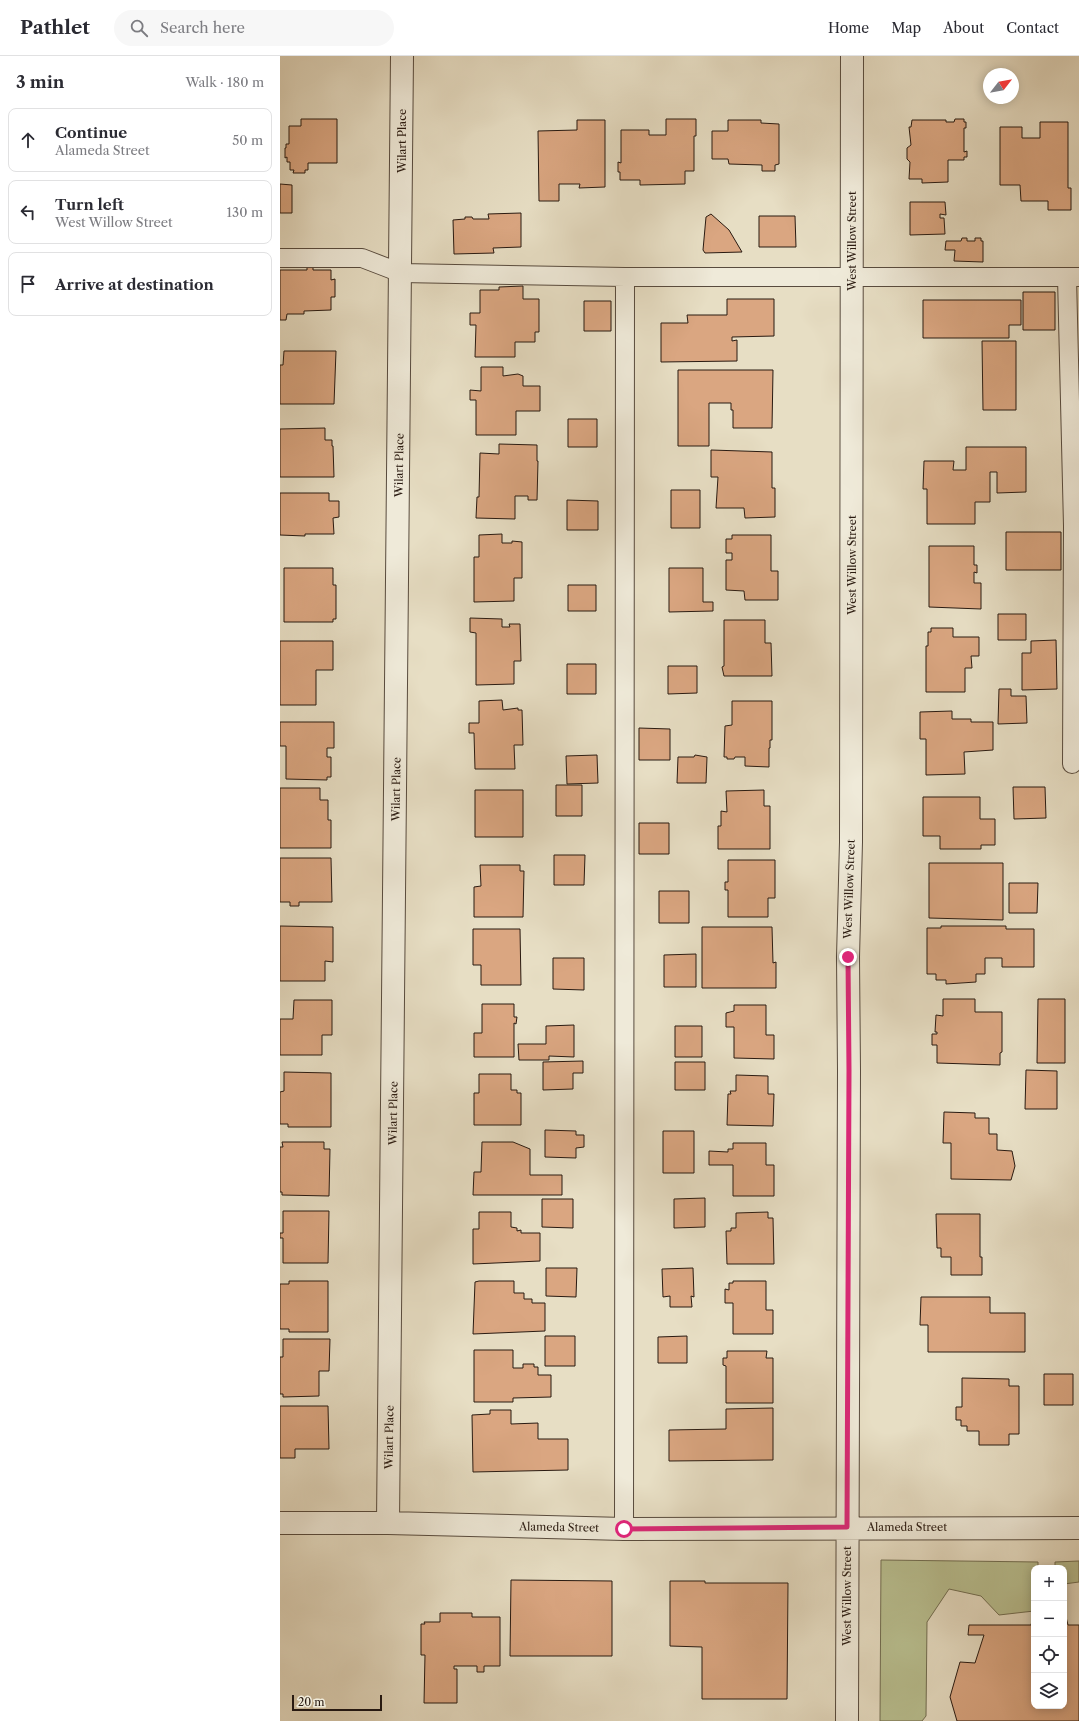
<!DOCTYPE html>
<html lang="en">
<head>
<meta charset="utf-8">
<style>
	body { margin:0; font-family:"Libre Caslon Text",serif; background:#f7f7f7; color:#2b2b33 }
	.controls { position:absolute; right:12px; bottom:12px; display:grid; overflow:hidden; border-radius:8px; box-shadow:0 2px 10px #0003 }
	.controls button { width:36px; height:36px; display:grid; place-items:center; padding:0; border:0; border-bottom:1px solid #e1e1e2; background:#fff; color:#2b2b33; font:20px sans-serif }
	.compass { position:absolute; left:703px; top:12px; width:36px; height:36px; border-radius:50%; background:#fff; box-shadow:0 2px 10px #0003; rotate:59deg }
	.scale { position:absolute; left:12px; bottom:10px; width:90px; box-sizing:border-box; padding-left:4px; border:2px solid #291a11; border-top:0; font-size:11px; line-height:14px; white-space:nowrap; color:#291a11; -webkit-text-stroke:3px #efead9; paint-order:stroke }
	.stop { position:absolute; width:12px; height:12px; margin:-9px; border:3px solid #db2777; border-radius:50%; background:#fff }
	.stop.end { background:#db2777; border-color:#fff; box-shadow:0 1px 4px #0008 }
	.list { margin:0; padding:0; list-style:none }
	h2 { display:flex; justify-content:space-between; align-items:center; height:52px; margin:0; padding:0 16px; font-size:17px }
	h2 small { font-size:13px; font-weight:400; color:#7c7c81 }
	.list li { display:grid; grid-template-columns:26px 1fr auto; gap:12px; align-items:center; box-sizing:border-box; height:64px; margin:0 8px 8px; padding:0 8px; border:1px solid #e1e1e2; border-radius:8px }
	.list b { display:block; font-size:15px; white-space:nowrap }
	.list p { margin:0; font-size:13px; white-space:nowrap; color:#7c7c81 }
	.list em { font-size:13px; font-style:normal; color:#7c7c81 }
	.icon { flex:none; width:22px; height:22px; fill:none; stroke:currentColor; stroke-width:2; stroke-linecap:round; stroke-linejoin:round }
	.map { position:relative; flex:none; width:799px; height:1665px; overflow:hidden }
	header { display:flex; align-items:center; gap:24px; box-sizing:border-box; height:56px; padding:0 20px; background:#fff; border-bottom:1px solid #e1e1e2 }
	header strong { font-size:19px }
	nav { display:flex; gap:22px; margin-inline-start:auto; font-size:14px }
	.search { width:280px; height:36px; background:#f7f7f7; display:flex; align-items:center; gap:10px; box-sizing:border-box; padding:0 14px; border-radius:22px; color:#7c7c81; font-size:15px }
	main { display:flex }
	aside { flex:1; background:#fff }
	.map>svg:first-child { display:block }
	.green { fill:#b9c091; stroke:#716d51 }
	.building { fill:#daa681; stroke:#291a11 }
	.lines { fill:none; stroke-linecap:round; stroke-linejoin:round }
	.service-casing { stroke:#584b3e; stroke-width:20 }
	.minor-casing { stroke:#584b3e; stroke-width:24 }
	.service { stroke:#efead9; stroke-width:18 }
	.minor { stroke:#efead9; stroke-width:22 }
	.route { stroke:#db2777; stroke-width:5 }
	.labels { text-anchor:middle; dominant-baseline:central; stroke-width:3; stroke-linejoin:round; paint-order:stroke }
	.street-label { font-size:11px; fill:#291a11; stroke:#efead9 }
</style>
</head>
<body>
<header>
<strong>Pathlet</strong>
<div class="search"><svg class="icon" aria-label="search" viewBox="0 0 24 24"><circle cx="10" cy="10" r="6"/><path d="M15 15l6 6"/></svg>Search here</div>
<nav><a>Home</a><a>Map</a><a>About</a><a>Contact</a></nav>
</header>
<main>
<aside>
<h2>3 min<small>Walk · 180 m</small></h2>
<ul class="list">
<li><svg class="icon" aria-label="ahead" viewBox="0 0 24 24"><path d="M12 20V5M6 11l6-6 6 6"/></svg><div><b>Continue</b><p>Alameda Street</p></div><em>50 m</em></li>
<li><svg class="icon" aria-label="left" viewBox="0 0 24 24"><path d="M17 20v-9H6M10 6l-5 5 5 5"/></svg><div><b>Turn left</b><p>West Willow Street</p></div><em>130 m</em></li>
<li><svg class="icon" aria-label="arrive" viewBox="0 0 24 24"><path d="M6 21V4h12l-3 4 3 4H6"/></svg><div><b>Arrive at destination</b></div></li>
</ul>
</aside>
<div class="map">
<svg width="799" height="1665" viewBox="0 0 799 1665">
	<rect width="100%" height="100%" fill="#e7dec4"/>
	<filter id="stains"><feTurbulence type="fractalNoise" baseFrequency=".005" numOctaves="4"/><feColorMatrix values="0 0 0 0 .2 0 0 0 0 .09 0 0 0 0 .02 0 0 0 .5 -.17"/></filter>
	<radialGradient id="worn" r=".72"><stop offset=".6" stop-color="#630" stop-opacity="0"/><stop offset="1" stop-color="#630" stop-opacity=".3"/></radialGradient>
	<path class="green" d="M 601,1504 L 758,1506 L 758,1512 L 754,1512 L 754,1555 L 719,1559 L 701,1540 L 669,1533 L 647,1566 L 646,1660 L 642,1665 L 600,1665 Z
		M 799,1505 L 799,1526 L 784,1528 L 784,1512 L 775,1512 L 775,1506 Z"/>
	<path class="building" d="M 21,63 L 57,63 L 57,107 L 28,107 L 28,114 L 25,114 L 25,117 L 13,117 L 14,114 L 10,114 L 10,106 L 7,106 L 7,101 L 5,102 L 5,92 L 6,92 L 6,88 L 9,88 L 9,70 L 21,70 Z
		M 386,63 L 416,63 L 416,80 L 414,80 L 414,115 L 405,115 L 405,128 L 360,129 L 360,124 L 340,124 L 340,116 L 338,116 L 338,106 L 341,107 L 341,74 L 369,74 L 369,79 L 386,79 Z
		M 675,63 L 684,63 L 684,66 L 686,66 L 686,72 L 684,72 L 684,96 L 687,95 L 687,101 L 684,101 L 684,104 L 668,104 L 668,126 L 642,127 L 642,123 L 629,123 L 630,106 L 627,103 L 627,92 L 631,89 L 629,71 L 631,71 L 632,64 L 666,64 L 666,66 L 674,66 Z
		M 297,64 L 325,64 L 325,131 L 299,132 L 300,128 L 279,128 L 279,145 L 259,145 L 258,75 L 297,74 Z
		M 448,64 L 481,64 L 481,67 L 499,68 L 499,108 L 495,109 L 495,115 L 482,115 L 482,109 L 449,108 L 448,103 L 432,103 L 432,75 L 448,75 Z
		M 760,66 L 788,66 L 788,132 L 791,132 L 791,154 L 768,154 L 768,145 L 741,145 L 740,129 L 720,129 L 720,71 L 742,71 L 742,82 L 760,82 Z
		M 0,128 L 12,129 L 12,157 L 0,157 Z
		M 630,146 L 665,146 L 666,159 L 660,158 L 660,162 L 664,162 L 665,178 L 630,179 Z
		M 241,157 L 241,191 L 213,192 L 214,197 L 174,198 L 173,164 L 185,163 L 185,161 L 192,161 L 193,163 L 209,163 L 208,158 Z
		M 431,158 L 449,174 L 462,196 L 425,197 L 423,194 L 426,161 Z
		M 479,160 L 515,160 L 516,191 L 479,191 Z
		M 682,182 L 687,182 L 687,185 L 695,185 L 695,182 L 701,182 L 701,185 L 703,185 L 703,206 L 674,205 L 675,194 L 665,194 L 666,185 L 681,185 Z
		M 27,210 L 33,210 L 33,214 L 51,214 L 51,224 L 55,223 L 55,241 L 51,241 L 51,254 L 24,255 L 24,258 L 7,258 L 6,264 L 0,264 L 0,214 L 27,214 Z
		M 243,230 L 243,243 L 259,243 L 259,276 L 255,276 L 255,286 L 235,286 L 235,301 L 195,301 L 196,269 L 190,269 L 190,257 L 200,257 L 200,234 L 219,234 L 219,231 Z
		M 743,236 L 775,236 L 775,274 L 743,274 Z
		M 447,243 L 494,243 L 494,280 L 452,281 L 452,285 L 457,284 L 457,305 L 381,306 L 381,267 L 408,267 L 407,259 L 447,259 Z
		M 643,244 L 741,244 L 741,269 L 729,269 L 729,282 L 643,282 Z
		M 304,245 L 331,245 L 331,275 L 304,275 Z
		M 702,285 L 736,285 L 736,354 L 703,354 Z
		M 4,295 L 56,295 L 54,348 L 0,348 L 0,309 L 3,309 Z
		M 201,311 L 223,311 L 223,320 L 238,318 L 243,320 L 243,330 L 260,330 L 260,355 L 236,355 L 236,379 L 196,379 L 196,344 L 190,344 L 190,334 L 201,335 Z
		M 398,314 L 493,314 L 492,372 L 453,372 L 453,354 L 451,354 L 451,347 L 429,347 L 429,390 L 398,390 Z
		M 288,363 L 317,363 L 317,391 L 288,391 Z
		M 45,372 L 45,384 L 52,384 L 52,390 L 53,390 L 54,421 L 0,421 L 0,373 Z
		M 219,388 L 257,389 L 257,405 L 258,405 L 257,444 L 248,444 L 248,440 L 235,440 L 235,463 L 196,462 L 197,441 L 199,441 L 200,397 L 219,398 Z
		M 686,391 L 746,391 L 746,436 L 717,437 L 717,416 L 710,416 L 710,446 L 695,446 L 695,468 L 647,468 L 647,433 L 643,433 L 644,405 L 674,405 L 673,414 L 686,414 Z
		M 431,394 L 492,396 L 492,432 L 495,432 L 495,461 L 465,462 L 464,452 L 436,452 L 438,421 L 431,421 Z
		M 391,434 L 420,434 L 420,472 L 391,472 Z
		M 0,437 L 49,437 L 49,445 L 59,445 L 59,461 L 53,462 L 54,478 L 25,478 L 25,480 L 0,479 Z
		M 287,444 L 318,445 L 318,474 L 287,474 Z
		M 726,476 L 781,476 L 781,514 L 726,514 Z
		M 222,478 L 222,487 L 232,487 L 232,485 L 242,486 L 242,522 L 234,522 L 234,545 L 194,546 L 194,501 L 199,501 L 199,479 Z
		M 452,479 L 491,479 L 491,515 L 498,515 L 498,544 L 465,544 L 464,535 L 446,534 L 446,504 L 452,504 L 452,497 L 446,497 L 446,483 L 452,483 Z
		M 649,490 L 694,490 L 694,509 L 697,509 L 697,517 L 694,516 L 694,527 L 701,527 L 701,553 L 649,551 Z
		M 4,512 L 53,512 L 53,529 L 56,529 L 56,563 L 53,563 L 53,566 L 4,566 Z
		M 389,512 L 423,512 L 423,546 L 433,546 L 433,555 L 389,556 Z
		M 288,529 L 316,529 L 316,555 L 288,555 Z
		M 718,558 L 746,558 L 746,584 L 718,584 Z
		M 190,562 L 222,563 L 222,571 L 230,571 L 229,568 L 240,568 L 241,605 L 234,605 L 234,628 L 196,629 L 196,577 L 190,576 Z
		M 444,564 L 485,564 L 485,587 L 491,587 L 492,620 L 444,620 L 442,611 L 444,610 Z
		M 651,572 L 673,572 L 673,581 L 699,581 L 699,600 L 691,600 L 692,612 L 685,612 L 685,636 L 646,636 L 646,590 L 648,590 L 648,576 L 651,576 Z
		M 776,584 L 777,633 L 742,634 L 742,597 L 751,597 L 751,585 Z
		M 0,585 L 53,585 L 53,614 L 36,614 L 36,649 L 0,649 Z
		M 287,608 L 316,608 L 316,638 L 287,638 Z
		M 388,610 L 417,610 L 417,637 L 388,638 Z
		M 719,633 L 731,633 L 731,640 L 746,640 L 747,667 L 718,668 Z
		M 222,644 L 223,654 L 238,652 L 238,654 L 242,654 L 243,689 L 234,689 L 235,713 L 195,713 L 194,677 L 189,677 L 189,667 L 199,667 L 199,645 Z
		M 452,645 L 492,645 L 492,684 L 490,684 L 490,692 L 489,692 L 489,711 L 465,710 L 465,701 L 455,701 L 454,703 L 447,703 L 447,701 L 444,701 L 445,670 L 452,669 Z
		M 672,655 L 672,663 L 691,663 L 691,666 L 713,666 L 713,694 L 684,696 L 685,718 L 646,719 L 646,683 L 640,683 L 640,656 Z
		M 0,666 L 54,666 L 54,692 L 47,692 L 47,701 L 51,701 L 51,721 L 47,721 L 47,724 L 6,723 L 6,690 L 0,690 Z
		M 359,672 L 390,673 L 390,704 L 359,704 Z
		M 317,699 L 318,727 L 287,728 L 286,700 Z
		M 415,699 L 427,701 L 426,727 L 397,727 L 398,701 L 414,701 Z
		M 276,729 L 302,729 L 302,760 L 276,760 Z
		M 733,731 L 765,731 L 766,762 L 734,763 Z
		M 0,732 L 40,732 L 40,744 L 48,744 L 48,764 L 51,764 L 51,792 L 0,792 Z
		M 195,734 L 243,734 L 243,781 L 195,781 Z
		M 484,734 L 484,750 L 490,750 L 490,793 L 438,793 L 438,770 L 441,770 L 441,755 L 447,756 L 446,735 Z
		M 643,741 L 700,741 L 700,763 L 715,763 L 715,789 L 701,789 L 701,793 L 660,793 L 660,780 L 643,780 Z
		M 359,767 L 389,767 L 389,798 L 359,798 Z
		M 274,799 L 305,799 L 304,829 L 274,829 Z
		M 0,802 L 51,802 L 52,846 L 19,846 L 19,850 L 10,850 L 10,846 L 0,846 Z
		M 448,804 L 495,804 L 495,842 L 488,842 L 488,861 L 448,861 L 448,834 L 445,834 L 445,826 L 448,826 Z
		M 649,807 L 723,807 L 723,864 L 649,862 Z
		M 200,809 L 240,809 L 240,815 L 244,815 L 243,861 L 194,861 L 194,831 L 201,830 Z
		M 729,827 L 758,827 L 757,857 L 729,857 Z
		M 379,835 L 409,835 L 409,867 L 379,867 Z
		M 0,870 L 53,871 L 53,906 L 45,905 L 45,925 L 0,925 Z
		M 661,870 L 726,870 L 726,873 L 754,873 L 754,911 L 722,911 L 722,902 L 705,902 L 705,918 L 696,918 L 696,926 L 666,928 L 666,924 L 656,924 L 656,918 L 647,918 L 647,872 L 661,872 Z
		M 422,871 L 492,871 L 493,907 L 496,906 L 496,932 L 422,932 Z
		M 193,873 L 240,873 L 241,929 L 201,929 L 201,909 L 193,909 Z
		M 416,898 L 416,931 L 384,931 L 384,899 Z
		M 273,902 L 304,902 L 304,934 L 273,933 Z
		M 663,943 L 695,943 L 695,956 L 722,956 L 722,996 L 720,997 L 720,1009 L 657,1007 L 657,989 L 652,989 L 652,978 L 657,978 L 657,976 L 655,976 L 656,959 L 663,960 Z
		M 758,943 L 785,943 L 785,1007 L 757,1007 Z
		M 14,944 L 52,944 L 52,979 L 42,979 L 42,999 L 0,999 L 0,963 L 13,963 Z
		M 202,948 L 234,948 L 234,961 L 237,961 L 236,968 L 234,967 L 234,1001 L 194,1001 L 194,977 L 202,977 Z
		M 454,949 L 486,949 L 486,979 L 494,979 L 494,1003 L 454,1002 L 454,971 L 446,971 L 446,957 L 454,955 Z
		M 294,969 L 294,1001 L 269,1000 L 269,1004 L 239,1004 L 238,988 L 266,988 L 266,970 Z
		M 395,970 L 422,970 L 422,1001 L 395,1001 Z
		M 303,1005 L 303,1017 L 293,1017 L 293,1033 L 263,1034 L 263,1006 Z
		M 395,1006 L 425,1006 L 425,1034 L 395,1034 Z
		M 746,1014 L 777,1015 L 777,1053 L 745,1053 Z
		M 4,1016 L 51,1017 L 51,1071 L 8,1071 L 8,1068 L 0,1068 L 0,1036 L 4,1035 Z
		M 199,1018 L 231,1018 L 231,1034 L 237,1034 L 237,1037 L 241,1037 L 241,1069 L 194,1069 L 194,1037 L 199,1037 Z
		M 456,1019 L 488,1020 L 488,1038 L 494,1038 L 493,1070 L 447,1069 L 448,1038 L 451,1038 L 450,1035 L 456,1035 Z
		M 664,1056 L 695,1057 L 695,1062 L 709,1062 L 709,1078 L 717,1078 L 717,1094 L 732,1095 L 735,1110 L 731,1124 L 671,1123 L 671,1087 L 663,1087 Z
		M 265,1074 L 296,1075 L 296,1079 L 304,1079 L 304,1091 L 296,1092 L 296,1102 L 265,1101 Z
		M 383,1075 L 414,1075 L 414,1117 L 383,1117 Z
		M 2,1086 L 44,1086 L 44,1093 L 50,1093 L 49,1140 L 2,1139 L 2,1136 L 0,1136 L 0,1091 L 3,1091 Z
		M 202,1086 L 233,1086 L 250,1093 L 250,1119 L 282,1119 L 282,1139 L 193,1139 L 194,1116 L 201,1116 Z
		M 453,1087 L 486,1087 L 486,1109 L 494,1109 L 494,1140 L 453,1140 L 453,1109 L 429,1109 L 429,1095 L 448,1096 L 448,1093 L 453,1093 Z
		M 425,1142 L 425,1171 L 394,1172 L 394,1143 Z
		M 262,1143 L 293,1143 L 293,1172 L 262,1171 Z
		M 3,1155 L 49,1155 L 48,1207 L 3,1207 L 3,1182 L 0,1182 L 0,1177 L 3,1177 Z
		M 199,1156 L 231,1156 L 231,1171 L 237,1172 L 237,1175 L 241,1174 L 241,1177 L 260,1177 L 260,1205 L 193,1208 L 193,1173 L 199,1173 Z
		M 488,1156 L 488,1162 L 493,1162 L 494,1208 L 447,1208 L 446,1175 L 451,1175 L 451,1172 L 456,1172 L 456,1157 Z
		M 656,1158 L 700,1158 L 700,1201 L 702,1201 L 702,1219 L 671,1219 L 671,1201 L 661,1201 L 661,1192 L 657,1192 Z
		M 266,1212 L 297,1212 L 296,1241 L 266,1240 Z
		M 413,1212 L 414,1241 L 411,1240 L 412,1251 L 390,1251 L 390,1240 L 383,1241 L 382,1213 Z
		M 9,1225 L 48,1225 L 48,1276 L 9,1276 L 9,1273 L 0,1273 L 0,1228 L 9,1228 Z
		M 199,1225 L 234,1225 L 234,1237 L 244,1237 L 244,1243 L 252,1243 L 252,1247 L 265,1247 L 265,1275 L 193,1278 L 195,1226 Z
		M 453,1225 L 486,1225 L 486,1254 L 493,1254 L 493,1278 L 453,1278 L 453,1247 L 445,1247 L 445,1233 L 449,1234 L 449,1227 L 453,1227 Z
		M 641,1241 L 710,1241 L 710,1257 L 745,1257 L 745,1296 L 648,1296 L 648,1269 L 640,1269 Z
		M 265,1280 L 295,1280 L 295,1310 L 265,1310 Z
		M 407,1280 L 407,1307 L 378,1307 L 378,1281 Z
		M 3,1283 L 50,1283 L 49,1315 L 39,1315 L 39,1340 L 3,1341 L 3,1338 L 0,1338 L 0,1301 L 3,1301 Z
		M 194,1294 L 233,1294 L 233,1312 L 243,1312 L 243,1308 L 254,1308 L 254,1311 L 258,1311 L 258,1319 L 271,1319 L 271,1341 L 233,1342 L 233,1346 L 194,1346 Z
		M 447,1295 L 487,1295 L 486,1302 L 493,1302 L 493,1347 L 446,1347 L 446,1310 L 443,1309 L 443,1302 L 447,1302 Z
		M 764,1318 L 793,1318 L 793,1349 L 764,1349 Z
		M 682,1322 L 729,1323 L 729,1330 L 739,1330 L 739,1378 L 729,1378 L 729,1389 L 699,1389 L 699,1375 L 687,1375 L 687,1370 L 681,1370 L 681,1364 L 676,1364 L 676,1351 L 682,1351 Z
		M 0,1350 L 48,1350 L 49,1393 L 15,1393 L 15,1402 L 0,1402 Z
		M 493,1352 L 493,1404 L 389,1405 L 389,1374 L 446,1373 L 446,1353 Z
		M 210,1354 L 231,1354 L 231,1368 L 258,1367 L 258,1383 L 288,1383 L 288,1414 L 193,1416 L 192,1359 L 210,1358 Z
		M 231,1524 L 332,1525 L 332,1600 L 230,1600 Z
		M 390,1525 L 425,1525 L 425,1527 L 508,1527 L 507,1643 L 422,1643 L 422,1591 L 390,1590 Z
		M 160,1557 L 192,1557 L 192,1561 L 220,1561 L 220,1610 L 204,1610 L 204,1616 L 197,1616 L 197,1610 L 174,1610 L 174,1613 L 177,1613 L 177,1647 L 144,1647 L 145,1599 L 141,1599 L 141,1568 L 145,1568 L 144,1566 L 160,1566 Z
		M 753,1561 L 754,1650 L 784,1650 L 784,1561 L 786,1561 L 788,1569 L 799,1569 L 799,1665 L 677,1665 L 670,1641 L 680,1606 L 695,1607 L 704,1579 L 688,1579 L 689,1569 L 751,1569 Z"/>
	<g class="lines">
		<g class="service-casing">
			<path id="service" d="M 0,202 L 82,202 L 121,217 L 345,221 L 799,221
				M 787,221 L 793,470 L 792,708
				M 344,1473 L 345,221"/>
		</g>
		<g class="minor-casing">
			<path id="minor" d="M 0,1467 L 108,1467 L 344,1473 L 799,1472
				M 108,1467 L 122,0
				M 567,1665 L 569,1014 L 568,901 L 571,786 L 572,0"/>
		</g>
		<use href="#service" class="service"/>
		<use href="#minor" class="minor"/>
	</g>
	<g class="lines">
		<path class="route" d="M 344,1473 L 567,1471 L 569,1014 L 568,901"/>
	</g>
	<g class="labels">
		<g class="street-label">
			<text transform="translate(122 85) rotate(-90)">Wilart Place</text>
			<text transform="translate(572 185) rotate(-90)">West Willow Street</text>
			<text transform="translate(119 409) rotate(-89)">Wilart Place</text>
			<text transform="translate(572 509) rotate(-90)">West Willow Street</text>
			<text transform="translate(116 733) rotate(-89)">Wilart Place</text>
			<text transform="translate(569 833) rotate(-88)">West Willow Street</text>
			<text transform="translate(113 1057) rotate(-89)">Wilart Place</text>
			<text transform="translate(109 1381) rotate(-89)">Wilart Place</text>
			<text transform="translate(279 1471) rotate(1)">Alameda Street</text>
			<text x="627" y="1471">Alameda Street</text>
			<text transform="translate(567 1540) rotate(-90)">West Willow Street</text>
		</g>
	</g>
	<rect width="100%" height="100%" filter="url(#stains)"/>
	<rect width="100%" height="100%" fill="url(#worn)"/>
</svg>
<div class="controls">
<button>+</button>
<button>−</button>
<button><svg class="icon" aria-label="locate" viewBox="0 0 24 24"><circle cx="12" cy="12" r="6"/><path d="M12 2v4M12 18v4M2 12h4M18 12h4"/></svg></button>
<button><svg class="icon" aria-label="layers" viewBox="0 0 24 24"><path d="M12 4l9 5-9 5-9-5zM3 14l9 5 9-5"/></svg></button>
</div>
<svg class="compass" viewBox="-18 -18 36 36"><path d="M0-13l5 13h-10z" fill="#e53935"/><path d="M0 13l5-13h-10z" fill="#7c7c81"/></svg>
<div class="scale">20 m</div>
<div class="stop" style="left:344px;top:1473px"></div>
<div class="stop end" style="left:568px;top:901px"></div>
</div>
</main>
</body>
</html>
